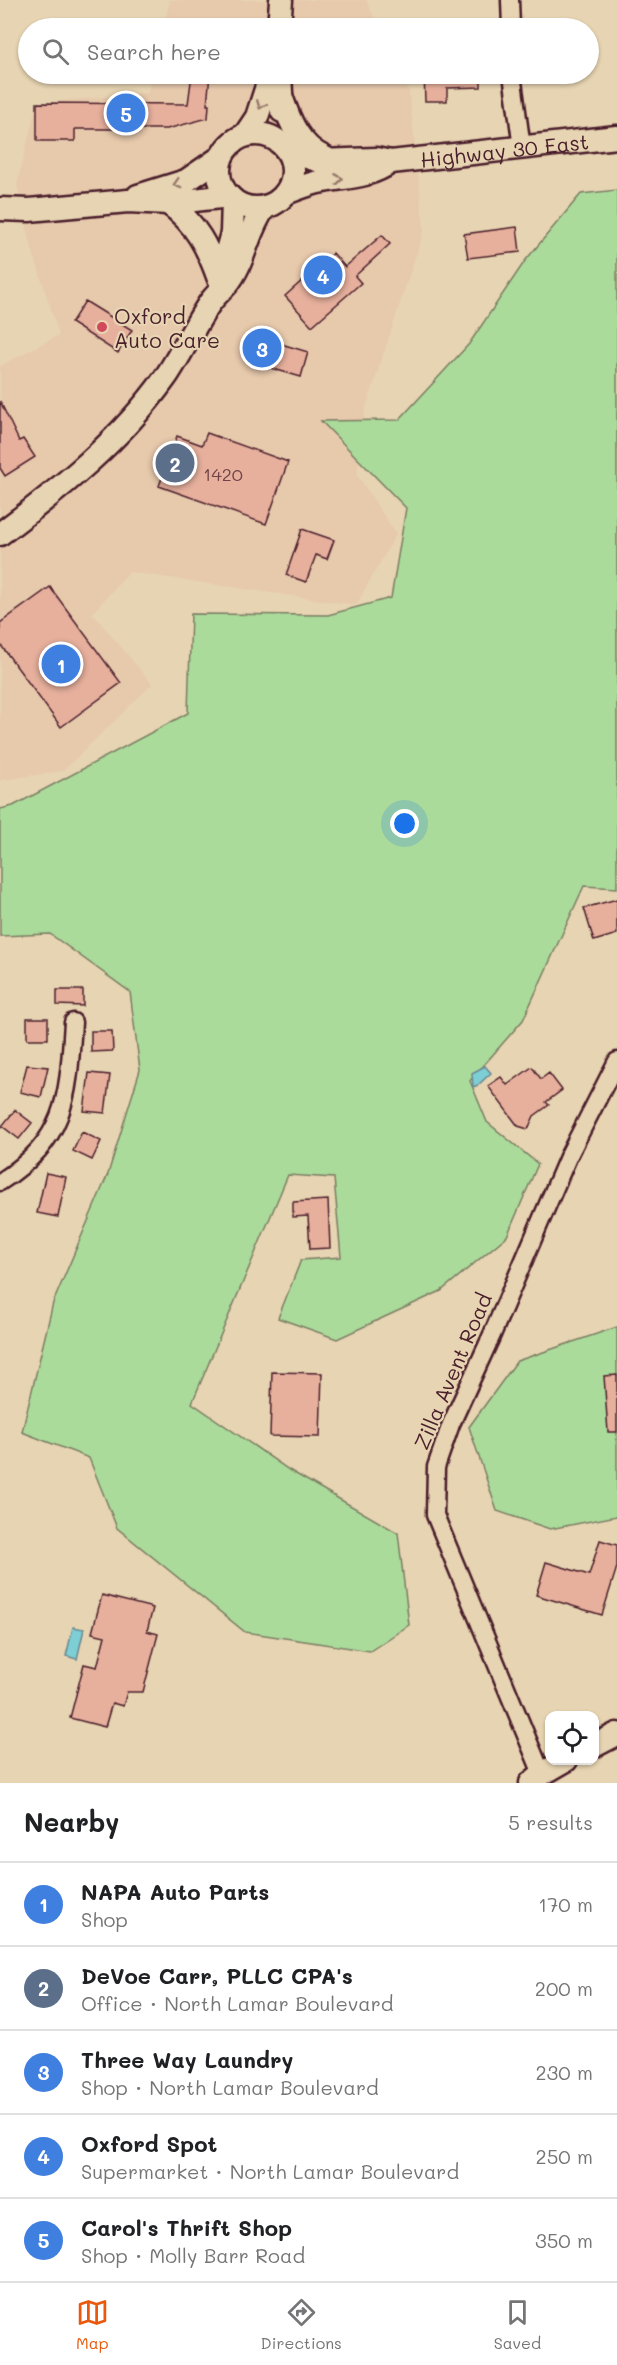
<!DOCTYPE html>
<html lang="en">
<head>
<meta charset="utf-8">
<style>
	body { margin:0; font-family:Mali,sans-serif; background:#f2f2f2; color:#202124 }
	.controls { position:absolute; right:18px; bottom:18px; display:grid; overflow:hidden; border-radius:12px; box-shadow:0 2px 4px #0004 }
	.controls button { width:54px; height:54px; display:grid; place-items:center; padding:0; border:0; border-bottom:2px solid #e0e0e0; background:#fff; color:#202124; font:30px sans-serif }
	.you { position:absolute; left:405px; top:824px; width:21px; height:21px; margin:-15px; border:4px solid #fff; border-radius:50%; background:#1a73e8; box-shadow:0 0 0 9px #1a73e833 }
	.badge { display:grid; place-items:center; width:39px; height:39px; border-radius:50%; background:#ea580c; color:#fff; font-size:20px; font-weight:700 }
	.pin { position:absolute; translate:-50% -50%; border:3px solid #fff; box-shadow:0 2px 6px #0006 }
	.list { margin:0; padding:0; list-style:none }
	h2 { display:flex; justify-content:space-between; align-items:center; height:78px; margin:0; padding:0 24px; font-size:26px }
	h2 small { font-size:20px; font-weight:400; color:#757577 }
	.list li { display:grid; grid-template-columns:39px 1fr auto; gap:18px; align-items:center; box-sizing:border-box; height:84px; padding:0 24px; border-top:2px solid #e0e0e0 }
	.list b { display:block; font-size:22px; white-space:nowrap }
	.list p { margin:0; font-size:20px; white-space:nowrap; color:#757577 }
	.list em { font-size:20px; font-style:normal; color:#757577 }
	.icon { flex:none; width:33px; height:33px; fill:none; stroke:currentColor; stroke-width:2; stroke-linecap:round; stroke-linejoin:round }
	.map { position:relative; flex:none; width:617px; height:1783px; overflow:hidden }
	.search { position:absolute; background:#fff; box-shadow:0 2px 4px #0004; left:18px; right:18px; top:18px; height:66px; display:flex; align-items:center; gap:15px; box-sizing:border-box; padding:0 21px; border-radius:33px; color:#757577; font-size:22px }
	.sheet { height:498px; background:#fff }
	nav { display:flex; justify-content:space-around; align-items:center; box-sizing:border-box; height:84px; border-top:2px solid #e0e0e0; background:#fff; font-size:16px; color:#757577 }
	nav a { display:grid; justify-items:center; gap:3px }
	nav .on { color:#ea580c }
	.map>svg:first-child { display:block }
	.built { fill:#e7c9ac }
	.green { fill:#abdb9b; stroke:#7a7d63; stroke-width:1.5 }
	.water { fill:#7dced5; stroke:#698891; stroke-width:1.5 }
	.building { fill:#e7b09d; stroke:#4a1f2b; stroke-width:1.5 }
	.lines { fill:none; stroke-linecap:round; stroke-linejoin:round }
	.street-casing { stroke:#4a1f2b; stroke-width:21 }
	.secondary-casing { stroke:#4a1f2b; stroke-width:27 }
	.street { stroke:#e7d4b2; stroke-width:16 }
	.secondary { stroke:#e7d4b2; stroke-width:22 }
	.oneway { stroke:#987a6e }
	.poi-dot { fill:#d1495b; stroke:#e7d4b2; stroke-width:2 }
	.labels { text-anchor:middle; dominant-baseline:central; stroke-width:4.5; stroke-linejoin:round; paint-order:stroke }
	.number-label { font-size:18px; fill:#714348 }
	.street-label { font-size:21px; fill:#4a1f2b; stroke:#e7d4b2 }
	.poi-label { font-size:21px; fill:#4a1f2b; stroke:#e7d4b2; text-anchor:start }
</style>
</head>
<body>
<div class="map">
<svg width="617" height="1783" viewBox="0 0 617 1783">
	<rect width="100%" height="100%" fill="#e7d4b2"/>
	<filter id="ink" filterUnits="userSpaceOnUse"><feTurbulence type="fractalNoise" baseFrequency=".0167" numOctaves="2"/><feDisplacementMap in="SourceGraphic" scale="12" xChannelSelector="R" yChannelSelector="G"/><feConvolveMatrix kernelMatrix="1 2 1 2 8 2 1 2 1" color-interpolation-filters="sRGB"/></filter>
	<g filter="url(#ink)">
		<path class="built" d="M 170,0 L 366,0 L 379,28 L 163,28 Z
			M 152,74 L 400,74 L 409,92 L 424,230 L 365,410 L 357,475 L 396,534 L 356,605 L 129,572 L 92,613 L 152,684 L 63,771 L 0,780 L 0,366 L 59,335 L 32,249 L 17,185 L 37,103 L 148,93 Z"/>
		<path class="green" d="M 617,190 L 617,888 L 584,886 L 523,1020 L 470,1081 L 487,1122 L 538,1164 L 507,1236 L 441,1291 L 337,1339 L 278,1318 L 301,1260 L 341,1257 L 334,1178 L 288,1175 L 192,1403 L 289,1470 L 398,1533 L 409,1625 L 370,1651 L 245,1632 L 117,1528 L 89,1458 L 22,1432 L 53,1303 L 108,1174 L 140,1070 L 130,992 L 50,934 L 0,936 L 0,809 L 13,806 L 188,713 L 191,614 L 328,615 L 391,598 L 406,508 L 321,421 L 399,420 L 469,344 L 525,261 L 581,194 Z
			M 617,1327 L 617,1516 L 550,1529 L 497,1511 L 469,1427 L 517,1361 Z"/>
		<path class="water" d="M 485,1066 L 491,1073 L 478,1085 L 473,1087 L 472,1073 Z
			M 73,1627 L 84,1629 L 77,1659 L 66,1656 Z"/>
		<path class="building" d="M 192,74 L 210,74 L 207,105 L 209,105 L 208,118 L 167,129 L 75,129 L 75,141 L 37,141 L 37,103 L 188,104 Z
			M 424,74 L 481,74 L 481,87 L 447,88 L 447,101 L 425,101 Z
			M 517,227 L 520,252 L 468,258 L 464,234 Z
			M 382,235 L 390,244 L 355,276 L 361,283 L 312,326 L 285,296 L 333,253 L 345,267 Z
			M 85,301 L 132,330 L 118,353 L 71,323 Z
			M 258,337 L 308,352 L 301,377 L 250,362 Z
			M 0,401 L 19,441 L 23,439 L 35,457 L 5,476 L 0,468 Z
			M 207,433 L 288,462 L 266,524 L 159,486 L 177,436 L 202,445 Z
			M 302,529 L 334,540 L 327,559 L 316,555 L 306,582 L 286,575 Z
			M 50,587 L 121,683 L 61,727 L 0,644 L 0,623 Z
			M 617,899 L 617,934 L 594,941 L 584,908 Z
			M 57,990 L 83,990 L 83,1006 L 57,1005 Z
			M 27,1018 L 48,1018 L 48,1039 L 27,1039 Z
			M 91,1031 L 112,1031 L 113,1051 L 91,1052 Z
			M 27,1065 L 48,1067 L 41,1097 L 20,1092 Z
			M 532,1067 L 541,1079 L 549,1073 L 562,1090 L 546,1102 L 549,1105 L 534,1116 L 528,1129 L 518,1126 L 488,1086 L 501,1077 L 507,1085 Z
			M 89,1073 L 110,1075 L 105,1113 L 84,1111 Z
			M 15,1110 L 32,1123 L 19,1139 L 2,1126 Z
			M 82,1132 L 101,1141 L 92,1160 L 73,1151 Z
			M 46,1173 L 66,1177 L 58,1217 L 37,1213 Z
			M 328,1200 L 330,1248 L 310,1249 L 308,1216 L 293,1217 L 293,1202 Z
			M 272,1372 L 322,1373 L 320,1437 L 270,1436 Z
			M 617,1375 L 617,1432 L 608,1432 L 604,1376 Z
			M 600,1540 L 617,1545 L 617,1567 L 602,1615 L 536,1595 L 546,1562 L 589,1575 Z
			M 102,1595 L 153,1608 L 147,1631 L 158,1634 L 143,1692 L 127,1692 L 123,1706 L 112,1703 L 105,1727 L 70,1718 L 84,1664 L 97,1667 L 105,1636 L 92,1633 Z"/>
		<g class="lines">
			<g class="street-casing">
				<path id="street" d="M 510,0 L 511,28
					M 512,74 L 522,148
					M 0,1182 C 68,1138 68,1096 73,1022
					M 542,1774 L 435,1515 L 436,1467 L 451,1424 L 491,1337 L 568,1157 L 617,1061"/>
			</g>
			<g class="secondary-casing">
				<g id="secondary">
					<path d="M 279,28 L 281,0"/>
					<path d="M 280,74 L 282,111"/>
					<path d="M 281,96 C 290,122 299,146 325,158"/>
					<circle cx="256" cy="171" r="37"/>
					<path d="M 245,135 L 257,117 L 271,74"/>
					<path id="s1" d="M 288,151 L 320,161 L 376,159 L 391,162 L 617,137"/>
					<path d="M 286,193 C 296,189 307,185 318,182 C 346,176 366,179 391,162"/>
					<path d="M 138,196 L 186,181 L 221,157"/>
					<path d="M 168,203 C 196,223 208,248 219,279"/>
					<path d="M 0,209 L 29,210 L 128,201 L 168,203 L 229,196"/>
					<path d="M 221,273 L 232,233 L 233,200"/>
					<path d="M 0,534 C 60,489 121,440 165,378 C 181,355 193,328 209,304 C 214,296 221,291 227,284 C 246,261 247,230 265,207"/>
					<path d="M 594,1746 L 617,1734"/>
					<path d="M 531,1783 L 542,1774 L 566,1760"/>
				</g>
			</g>
			<use href="#street" class="street"/>
			<use href="#secondary" class="secondary"/>
		</g>
		<defs><path id="oneway-chevron" d="M-2-3.5L2.5 0L-2 3.5" fill="none" stroke-width="1.6" stroke-linecap="round" stroke-linejoin="round" transform="scale(1.5)"/></defs>
		<g class="oneway">
			<use href="#oneway-chevron" transform="translate(261 105) rotate(111)"/>
			<use href="#oneway-chevron" transform="translate(339 179) rotate(-7)"/>
			<use href="#oneway-chevron" transform="translate(177 184) rotate(163)"/>
		</g>
	</g>
	<circle class="poi-dot" cx="102" cy="327" r="6"/>
	<g class="labels">
		<g class="number-label">
			<text x="223" y="474">1420</text>
		</g>
		<g class="street-label">
			<text stroke="none"><textPath href="#s1" startOffset="219">Highway 30 East</textPath></text>
			<text transform="translate(452 1371) rotate(-67)">Zilla Avent Road</text>
		</g>
		<g class="poi-label">
			<text x="114" y="315">Oxford<tspan x="114" dy="24">Auto Care</tspan></text>
		</g>
	</g>
</svg>
<div class="controls">
<button><svg class="icon" aria-label="locate" viewBox="0 0 24 24"><circle cx="12" cy="12" r="6"/><path d="M12 2v4M12 18v4M2 12h4M18 12h4"/></svg></button>
</div>
<div class="you"></div>
<div class="pin badge" style="left:61px;top:664px;background:#3f7fe0">1</div>
<div class="pin badge" style="left:175px;top:463px;background:#5c6f8a">2</div>
<div class="pin badge" style="left:262px;top:348px;background:#3f7fe0">3</div>
<div class="pin badge" style="left:323px;top:275px;background:#3f7fe0">4</div>
<div class="pin badge" style="left:126px;top:113px;background:#3f7fe0">5</div>
<div class="search"><svg class="icon" aria-label="search" viewBox="0 0 24 24"><circle cx="10" cy="10" r="6"/><path d="M15 15l6 6"/></svg>Search here</div>
</div>
<section class="sheet">
<h2>Nearby<small>5 results</small></h2>
<ul class="list">
<li><span class="badge" style="background:#3f7fe0">1</span><div><b>NAPA Auto Parts</b><p>Shop</p></div><em>170 m</em></li>
<li><span class="badge" style="background:#5c6f8a">2</span><div><b>DeVoe Carr, PLLC CPA's</b><p>Office · North Lamar Boulevard</p></div><em>200 m</em></li>
<li><span class="badge" style="background:#3f7fe0">3</span><div><b>Three Way Laundry</b><p>Shop · North Lamar Boulevard</p></div><em>230 m</em></li>
<li><span class="badge" style="background:#3f7fe0">4</span><div><b>Oxford Spot</b><p>Supermarket · North Lamar Boulevard</p></div><em>250 m</em></li>
<li><span class="badge" style="background:#3f7fe0">5</span><div><b>Carol's Thrift Shop</b><p>Shop · Molly Barr Road</p></div><em>350 m</em></li>
</ul>
</section>
<nav>
<a class="on"><svg class="icon" aria-label="map" viewBox="0 0 24 24"><path d="M3 6l6-2 6 2 6-2v14l-6 2-6-2-6 2zM9 4v14M15 6v14"/></svg>Map</a>
<a><svg class="icon" aria-label="directions" viewBox="0 0 24 24"><path d="M12 3l9 9-9 9-9-9zM9 14v-3h6M13 9l2 2-2 2"/></svg>Directions</a>
<a><svg class="icon" aria-label="saved" viewBox="0 0 24 24"><path d="M7 4h10v16l-5-4-5 4z"/></svg>Saved</a>
</nav>
</body>
</html>
